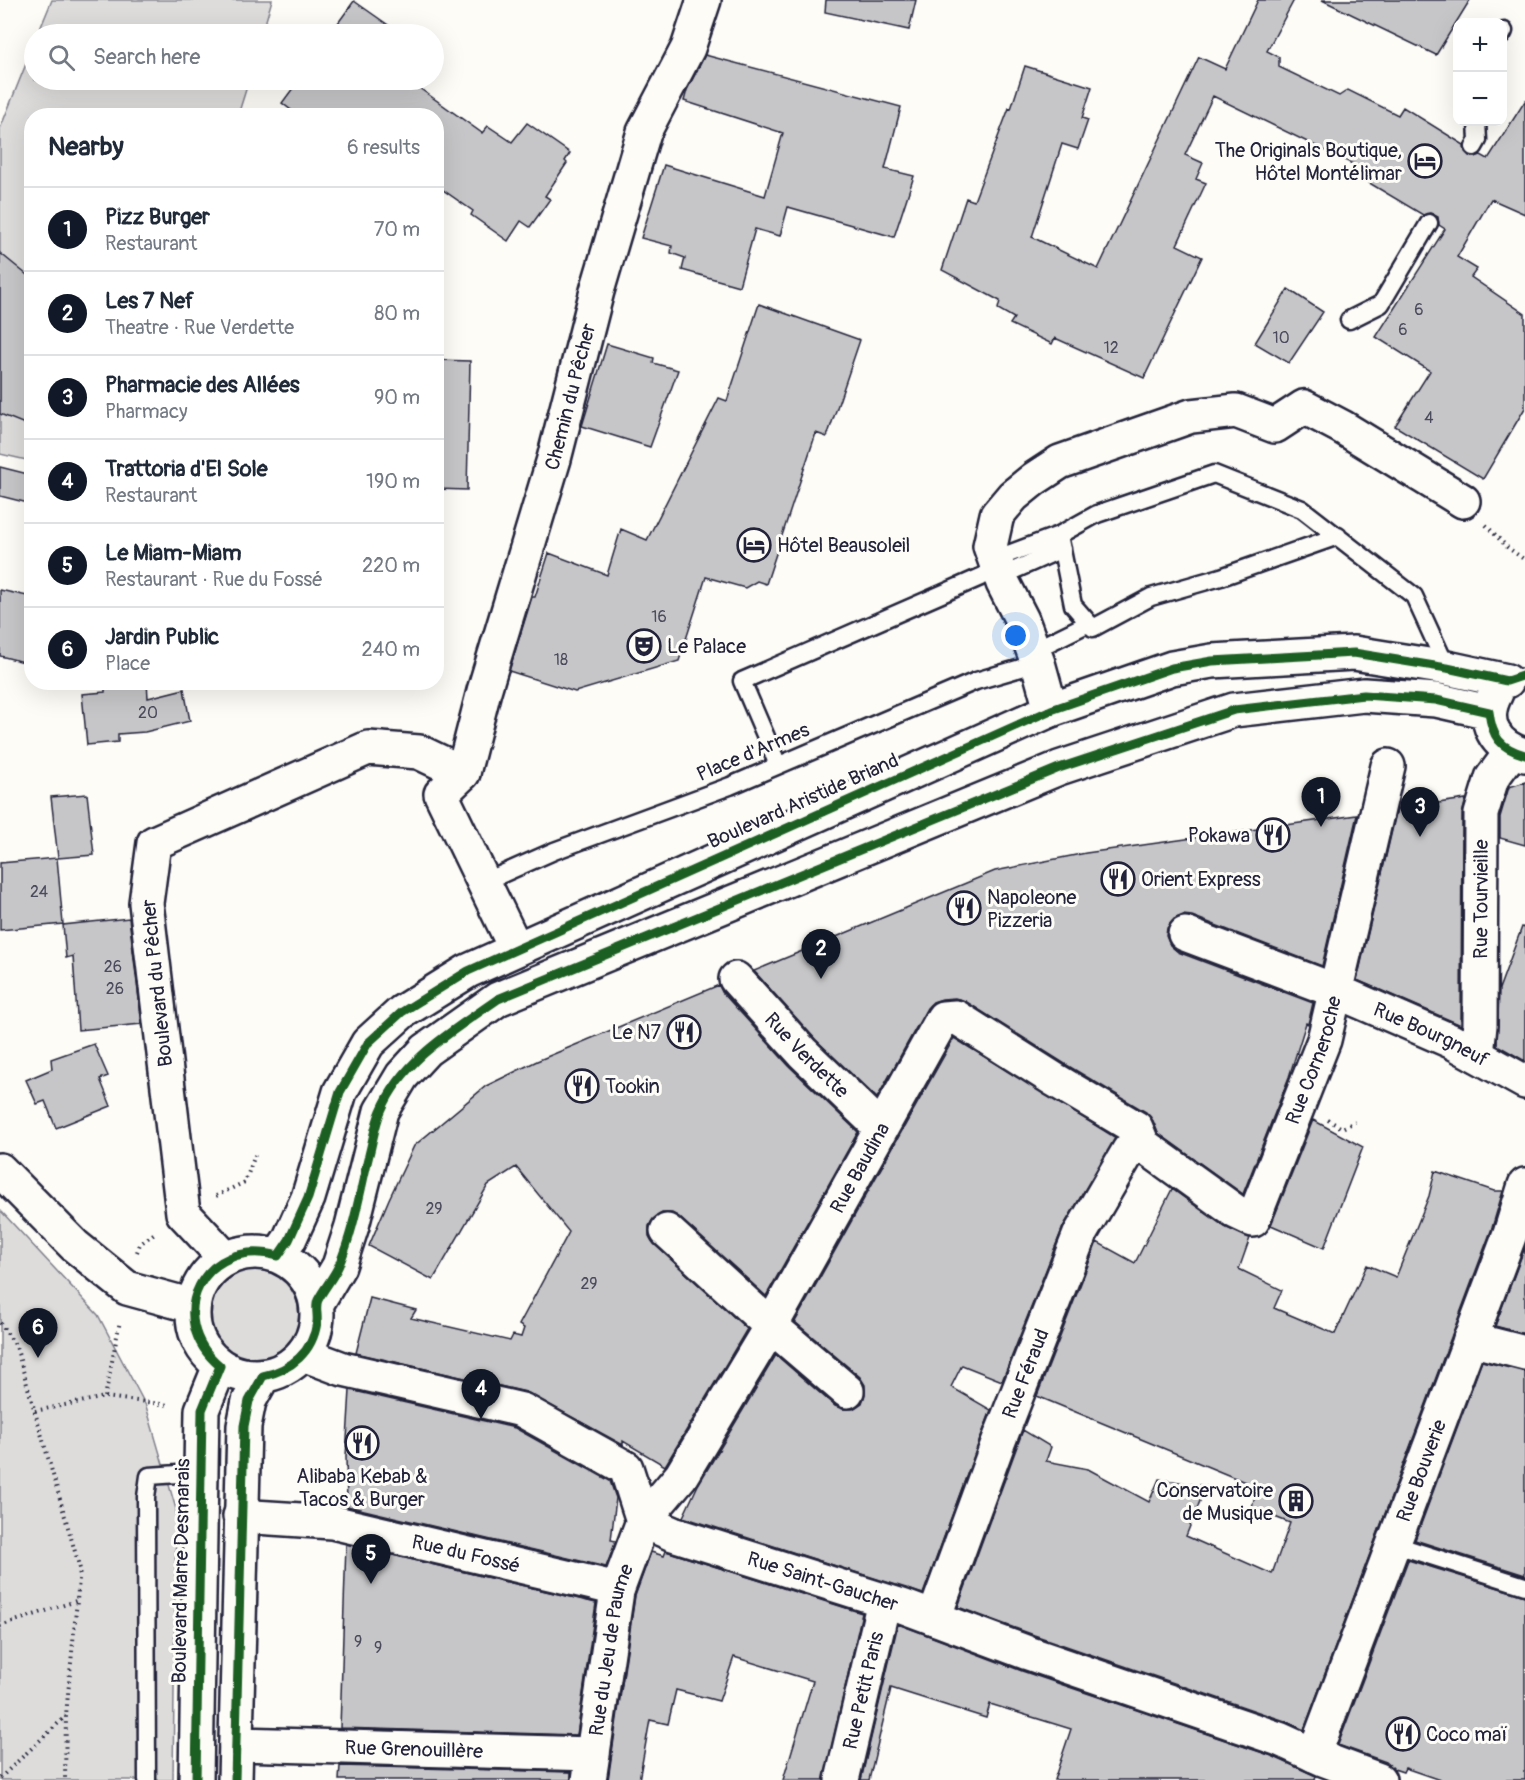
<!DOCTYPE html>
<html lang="en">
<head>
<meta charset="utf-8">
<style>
	body { margin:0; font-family:Pangolin,sans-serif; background:#f2f2f3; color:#1f2937 }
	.controls { position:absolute; right:18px; top:18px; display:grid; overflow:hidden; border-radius:12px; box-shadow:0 6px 24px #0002 }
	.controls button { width:54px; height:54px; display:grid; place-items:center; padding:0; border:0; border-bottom:2px solid #e0e1e3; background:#fff; color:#1f2937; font:30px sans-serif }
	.you { position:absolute; left:1016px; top:636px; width:21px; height:21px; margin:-15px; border:4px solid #fff; border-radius:50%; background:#1a73e8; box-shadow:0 0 0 9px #1a73e833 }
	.badge { display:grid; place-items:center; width:39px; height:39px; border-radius:50%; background:#111827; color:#fff; font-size:20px; font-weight:700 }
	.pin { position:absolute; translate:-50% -50px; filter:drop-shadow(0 2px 3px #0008) }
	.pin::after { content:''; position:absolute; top:32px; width:21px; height:18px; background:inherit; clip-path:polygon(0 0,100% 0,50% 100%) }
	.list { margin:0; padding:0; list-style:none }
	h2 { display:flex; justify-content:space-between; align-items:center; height:78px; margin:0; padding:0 24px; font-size:26px }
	h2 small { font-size:20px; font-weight:400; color:#747a83 }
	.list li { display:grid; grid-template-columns:39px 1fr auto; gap:18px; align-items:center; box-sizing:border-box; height:84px; padding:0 24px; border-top:2px solid #e0e1e3 }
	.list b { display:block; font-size:22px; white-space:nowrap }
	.list p { margin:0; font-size:20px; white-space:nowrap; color:#747a83 }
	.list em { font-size:20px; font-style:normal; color:#747a83 }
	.icon { flex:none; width:33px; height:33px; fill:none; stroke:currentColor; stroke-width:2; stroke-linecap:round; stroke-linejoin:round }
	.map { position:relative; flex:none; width:1525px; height:1780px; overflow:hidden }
	.search { position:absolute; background:#fff; box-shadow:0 6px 24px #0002; left:24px; top:24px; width:420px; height:66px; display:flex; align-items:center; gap:15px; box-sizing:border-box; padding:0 21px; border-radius:33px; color:#747a83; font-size:22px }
	.panel { position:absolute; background:#fff; box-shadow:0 6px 24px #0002; left:24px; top:108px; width:420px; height:582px; border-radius:24px }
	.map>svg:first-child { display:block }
	.green { fill:#dddcdb; stroke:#807f8b; stroke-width:1.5 }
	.building { fill:#c6c6c8; stroke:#22223b; stroke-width:1.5 }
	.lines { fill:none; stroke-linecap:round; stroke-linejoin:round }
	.lane-casing { stroke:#22223b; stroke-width:21 }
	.street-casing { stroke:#22223b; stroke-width:38 }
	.secondary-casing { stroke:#22223b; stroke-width:38 }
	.path { stroke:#22223b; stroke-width:4; stroke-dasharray:1.5 4.5; stroke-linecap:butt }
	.lane { stroke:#fdfcf7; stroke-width:16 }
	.street { stroke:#fdfcf7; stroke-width:33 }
	.secondary { stroke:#fdfcf7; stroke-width:33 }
	.cycleway-casing { stroke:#fdfcf7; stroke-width:13 }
	.cycleway { stroke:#1b5e20; stroke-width:9 }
	.labels { text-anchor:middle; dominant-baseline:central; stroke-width:6; stroke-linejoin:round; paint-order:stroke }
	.number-label { font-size:16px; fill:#4b4b5e }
	.poi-label { font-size:20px; fill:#22223b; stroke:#fdfcf7; text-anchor:start }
	.street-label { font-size:20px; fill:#22223b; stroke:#fdfcf7 }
</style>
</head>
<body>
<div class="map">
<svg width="1525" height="1780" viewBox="0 0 1525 1780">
	<rect width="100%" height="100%" fill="#fdfcf7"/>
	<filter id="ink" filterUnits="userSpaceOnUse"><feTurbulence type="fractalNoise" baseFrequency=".0167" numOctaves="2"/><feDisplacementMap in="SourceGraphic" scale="12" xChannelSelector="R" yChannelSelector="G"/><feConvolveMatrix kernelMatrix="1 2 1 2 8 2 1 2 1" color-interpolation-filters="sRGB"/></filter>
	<g filter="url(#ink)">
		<path class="green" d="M 52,0 L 272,0 L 262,34 L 38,34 Z
			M 34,44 L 34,80 L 249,80 L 238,115 L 32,116 L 31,461 L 0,454 L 0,129 Z
			M 0,1210 L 98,1315 L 146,1406 L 176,1509 L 173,1780 L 0,1780 Z
			M209 1315a45 45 0 1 1 90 0a45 45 0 1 1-90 0Z"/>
		<path class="building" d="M 826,0 L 916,0 L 909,30 L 825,12 Z
			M 1258,0 L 1294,0 L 1267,51 L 1279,57 L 1279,67 L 1339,96 L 1348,90 L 1398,115 L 1403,107 L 1464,145 L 1465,152 L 1469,156 L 1475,157 L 1481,155 L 1488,159 L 1525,101 L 1525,214 L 1491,199 L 1457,257 L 1477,269 L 1471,277 L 1525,314 L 1525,408 L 1483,479 L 1395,426 L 1430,371 L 1376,337 L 1445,229 L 1439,225 L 1438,217 L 1430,213 L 1423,215 L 1366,181 L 1365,170 L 1213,96 L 1185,155 L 1203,163 L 1196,179 L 1206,183 L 1177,245 L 1202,257 L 1144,378 L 1055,338 L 1052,344 L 1010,324 L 1014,318 L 998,309 L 1000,301 L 942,270 L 966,198 L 974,201 L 1009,108 L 1011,109 L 1025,66 L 1092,87 L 1082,118 L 1088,120 L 1078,149 L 1062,144 L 1032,237 L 1098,269 L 1199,57 L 1225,69 Z
			M 1322,0 L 1470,0 L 1436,55 Z
			M 354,1 L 401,34 L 330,34 Z
			M 705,55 L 901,107 L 885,169 L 914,176 L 894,237 L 788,207 L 780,236 L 755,229 L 739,286 L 682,270 L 685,258 L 671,253 L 672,246 L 641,238 L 664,165 L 765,196 L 783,133 L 684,101 L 687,90 Z
			M 299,80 L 408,80 L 482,133 L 488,126 L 512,142 L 527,123 L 570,153 L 565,161 L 567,163 L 545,196 L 550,199 L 530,227 L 521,221 L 508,241 L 471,215 L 473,211 L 436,185 L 436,116 L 299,116 L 282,103 Z
			M 0,253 L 32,279 L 32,427 L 0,414 Z
			M 1288,289 L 1323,312 L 1289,363 L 1255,343 Z
			M 759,304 L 860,340 L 827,437 L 816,433 L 766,584 L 757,581 L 745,588 L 706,577 L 679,661 L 575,692 L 509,671 L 532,597 L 535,597 L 549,553 L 607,575 L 621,529 L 647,540 L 719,398 L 727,401 Z
			M 607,344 L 654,358 L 653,363 L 678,370 L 650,447 L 582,426 Z
			M 436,360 L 470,361 L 467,490 L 436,489 Z
			M 0,467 L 32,475 L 32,504 L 0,496 Z
			M 0,590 L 32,597 L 32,664 L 0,656 Z
			M 105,682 L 147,682 L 148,698 L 184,689 L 190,721 L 145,732 L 118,734 L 118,742 L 87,745 L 82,694 L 105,692 Z
			M 1525,782 L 1525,845 L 1500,838 L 1500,817 L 1509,787 Z
			M 87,794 L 94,855 L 58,858 L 51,797 Z
			M 1466,799 L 1462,814 L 1461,1025 L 1357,980 L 1397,809 Z
			M 1357,815 L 1322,966 L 1192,916 L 1183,915 L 1174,919 L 1167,928 L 1166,936 L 1170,945 L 1178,952 L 1313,1003 L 1308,1024 L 1306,1023 L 1289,1077 L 1243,1194 L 1158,1133 L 1153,1121 L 1146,1112 L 1065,1064 L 965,1001 L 955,998 L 942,999 L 933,1002 L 927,1008 L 877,1098 L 816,1040 L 754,971 L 995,871 L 1086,853 Z
			M 57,858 L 63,924 L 0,930 L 0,863 Z
			M 129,918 L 142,1024 L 78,1030 L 73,956 L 66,958 L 63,925 Z
			M 1522,927 L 1525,928 L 1525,1061 L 1497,1045 L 1499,989 Z
			M 719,985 L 722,992 L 789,1066 L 858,1132 L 766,1296 L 679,1217 L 672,1213 L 662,1213 L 653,1219 L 649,1226 L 649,1236 L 654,1244 L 747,1329 L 665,1466 L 623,1441 L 623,1445 L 526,1392 L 356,1353 L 370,1298 L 416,1310 L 411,1318 L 510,1341 L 513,1335 L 521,1337 L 524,1328 L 519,1325 L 569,1232 L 516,1167 L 488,1185 L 433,1280 L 369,1246 L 389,1199 L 414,1146 L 486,1086 L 537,1061 Z
			M 954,1038 L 1116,1138 L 1063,1227 L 1002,1381 L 962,1365 L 951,1387 L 991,1410 L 923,1594 L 683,1517 L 698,1485 L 776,1355 L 835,1406 L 843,1409 L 853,1409 L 862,1403 L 865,1394 L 865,1385 L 860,1377 L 795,1322 Z
			M 94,1044 L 108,1076 L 100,1079 L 111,1106 L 56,1128 L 45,1101 L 37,1104 L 26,1080 L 52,1069 L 51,1059 Z
			M 1313,1120 L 1363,1147 L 1324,1248 L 1271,1225 Z
			M 1435,1171 L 1494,1191 L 1503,1191 L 1492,1228 L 1304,1730 L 1285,1721 L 1034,1635 L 958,1607 L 1023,1430 L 1051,1447 L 1046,1461 L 1088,1469 L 1149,1502 L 1159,1479 L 1206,1486 L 1186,1536 L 1272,1574 L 1290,1523 L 1252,1508 L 1257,1487 L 1037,1396 L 1097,1242 L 1135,1263 L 1172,1189 L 1225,1227 L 1250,1238 L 1239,1269 L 1282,1290 L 1274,1308 L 1335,1334 L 1367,1265 L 1396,1277 L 1429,1196 Z
			M 1525,1247 L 1525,1334 L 1495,1326 Z
			M 1482,1361 L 1525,1371 L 1525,1575 L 1415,1540 Z
			M 350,1390 L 515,1428 L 610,1481 L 616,1498 L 611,1540 L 616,1541 L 606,1567 L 347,1506 L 346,1456 Z
			M 346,1544 L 596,1603 L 577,1735 L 340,1728 Z
			M 666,1551 L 862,1613 L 824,1780 L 783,1780 L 813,1681 L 734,1657 L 719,1701 L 676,1690 L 668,1724 L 650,1720 L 639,1780 L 608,1780 L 635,1596 L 651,1552 L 664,1556 Z
			M 1408,1560 L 1525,1596 L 1525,1780 L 1440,1780 L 1405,1768 L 1403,1772 L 1394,1769 L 1386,1762 L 1338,1745 Z
			M 898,1624 L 1022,1671 L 1272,1756 L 1316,1776 L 1315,1780 L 1054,1780 L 1071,1729 L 990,1704 L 986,1718 L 891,1688 L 869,1780 L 861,1780 Z
			M 340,1766 L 571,1772 L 571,1780 L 339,1780 Z"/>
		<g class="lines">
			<g class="lane-casing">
				<path id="lane" d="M 1502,35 L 1504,31
					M 1474,147 L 1478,140 L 1477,122
					M 1349,320 L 1381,304 L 1429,223
					M 1338,536 L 1221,577 L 1151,597 L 1093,628 L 1073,605 L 1059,535 L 1097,514 L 1214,474 L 1302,509 L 1414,596 L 1447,668
					M 995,559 L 1059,535
					M 1001,576 L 1062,549
					M 1034,650 L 1089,623
					M 778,765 L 742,681 L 999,569
					M 484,882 L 554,851 L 730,786 L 976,681 L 1038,663
					M 1393,1544 L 1525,1586
					M 147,1780 L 146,1497 L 149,1476 L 178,1474 L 201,1476"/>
			</g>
			<g class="street-casing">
				<g id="street">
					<path d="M 1051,710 L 1038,663 L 1022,620 L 1003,583 L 990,546 L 997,515 L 1013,496 L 1034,479 L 1060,462 L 1191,416 L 1236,411 L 1275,426 L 1304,407 L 1342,427 L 1463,501"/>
					<path id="s1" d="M 1185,934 L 1336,991 L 1451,1041 L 1525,1082"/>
					<path id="s2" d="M 516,949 L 441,794 L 463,773 L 484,691 L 554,459 L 597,291 L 644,132 L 688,48 L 704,0"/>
					<path id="s3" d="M 736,979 L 803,1053 L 881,1128"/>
					<path id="s4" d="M 1477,1055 L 1480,1025 L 1481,814 L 1492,778 L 1512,751"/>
					<path d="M 667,1231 L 771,1326 L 847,1391"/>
					<path d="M 226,1259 L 183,1213 L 146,903 L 154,843 L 368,748 L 419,752 L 463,773"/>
					<path d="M 1470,1339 L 1525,1353"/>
					<path id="s5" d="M 303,1354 L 343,1369 L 522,1410 L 626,1468 L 643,1521 L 673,1534 L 902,1606 L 1028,1653 L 1279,1739 L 1323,1759 L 1379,1780"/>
					<path id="s6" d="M 240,1516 L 332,1522 L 605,1586 L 617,1591"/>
					<path id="s7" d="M 934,1618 L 998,1443 L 1080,1234 L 1129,1150 L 1143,1145"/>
					<path id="s8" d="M 236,1744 L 593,1754"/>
					<path id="s9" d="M 1314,1755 L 1510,1234 L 1525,1185"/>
					<path id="s10" d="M 589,1780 L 617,1591 L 643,1521 L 681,1476 L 771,1326 L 943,1018 L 956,1017 L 1055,1080 L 1136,1128 L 1143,1145 L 1236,1212 L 1253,1220 L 1324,1040 L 1388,766"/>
					<path id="s11" d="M 842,1780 L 884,1601"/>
				</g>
			</g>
			<g class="secondary-casing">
				<path id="secondary" d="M 1496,693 C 1480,722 1495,747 1525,755
					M 0,1170 L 75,1246 L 127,1288 L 193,1306
					M193 1314a62 62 0 1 1 124 0a62 62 0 1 1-124 0Z
					M 278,1256 L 289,1240 L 308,1198 L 340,1092 L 368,1043 L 402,1012 L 468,971 L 1051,710 L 1172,668 L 1212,661 L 1354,653 L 1447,668 L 1507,681
					M 317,1303 L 339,1266 L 352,1226 L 381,1111 L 402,1076 L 426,1050 L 498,999 L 1059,768 L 1234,710 L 1364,695 L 1436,700 L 1489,712
					M 196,1780 L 202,1410 L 220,1366
					M 235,1780 L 244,1426 L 249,1401 L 263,1376"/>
			</g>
			<path class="path" d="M 1486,525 L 1507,547 L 1525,560
				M 1328,1120 L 1342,1128 L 1355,1122
				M 216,1196 L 245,1182 L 255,1155
				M 137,1252 L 140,1244 L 156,1232
				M 0,1323 L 16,1346 L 80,1569 L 66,1715 L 65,1780
				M 105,1397 L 120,1321
				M 35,1411 L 105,1397 L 169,1405
				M 0,1626 L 76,1601
				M 0,1778 L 66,1716"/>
			<use href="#lane" class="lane"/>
			<use href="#street" class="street"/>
			<use href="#secondary" class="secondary"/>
			<g class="cycleway-casing">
				<path id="cycleway" d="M 196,1780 L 202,1410 L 220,1366 C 162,1318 204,1236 278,1256 L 289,1240 L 308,1198 L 340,1092 L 368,1043 L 402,1012 L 468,971 L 1051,710 L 1172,668 L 1212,661 L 1354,653 L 1447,668 L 1507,681 L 1525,675
					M 235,1780 L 244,1426 L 249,1401 L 263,1376 C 291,1370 313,1352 317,1322 C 318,1315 315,1306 318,1300 C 324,1288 334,1277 339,1265 C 354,1230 360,1191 369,1155 C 373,1140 375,1124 381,1111 C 403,1059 454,1030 498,999 L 1059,768 L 1234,710 L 1364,695 L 1436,700 L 1489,712 C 1492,737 1500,748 1525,755"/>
			</g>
			<use href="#cycleway" class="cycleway"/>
		</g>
	</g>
	<defs>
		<g id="hotel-ring" transform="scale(1.725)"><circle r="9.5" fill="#fdfcf7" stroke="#22223b" stroke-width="1.5"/><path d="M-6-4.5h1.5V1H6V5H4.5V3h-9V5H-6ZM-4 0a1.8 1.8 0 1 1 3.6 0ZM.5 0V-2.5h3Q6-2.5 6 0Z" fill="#22223b"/></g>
		<g id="theatre-ring" transform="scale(1.725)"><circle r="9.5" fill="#fdfcf7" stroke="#22223b" stroke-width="1.5"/><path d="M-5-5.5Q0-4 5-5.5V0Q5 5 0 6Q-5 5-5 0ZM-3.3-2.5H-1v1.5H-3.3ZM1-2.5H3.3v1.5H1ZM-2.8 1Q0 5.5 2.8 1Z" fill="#22223b"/></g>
		<g id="restaurant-ring" transform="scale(1.725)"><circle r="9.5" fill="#fdfcf7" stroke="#22223b" stroke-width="1.5"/><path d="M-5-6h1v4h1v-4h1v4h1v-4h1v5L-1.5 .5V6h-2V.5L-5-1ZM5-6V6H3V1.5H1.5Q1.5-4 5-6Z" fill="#22223b"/></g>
		<g id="building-ring" transform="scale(1.725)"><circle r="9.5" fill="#fdfcf7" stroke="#22223b" stroke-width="1.5"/><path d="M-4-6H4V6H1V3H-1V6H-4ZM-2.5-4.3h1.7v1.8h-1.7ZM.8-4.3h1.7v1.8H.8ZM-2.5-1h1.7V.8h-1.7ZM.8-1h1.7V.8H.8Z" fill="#22223b"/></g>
	</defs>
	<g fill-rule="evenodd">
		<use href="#hotel-ring" x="1425" y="161"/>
		<use href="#hotel-ring" x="754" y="545"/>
		<use href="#theatre-ring" x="644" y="646"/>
		<use href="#restaurant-ring" x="1273" y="835"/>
		<use href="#restaurant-ring" x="1118" y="879"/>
		<use href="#restaurant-ring" x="964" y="908"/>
		<use href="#restaurant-ring" x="684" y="1032"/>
		<use href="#restaurant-ring" x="582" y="1086"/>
		<use href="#restaurant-ring" x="362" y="1443"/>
		<use href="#building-ring" x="1296" y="1501"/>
		<use href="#restaurant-ring" x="1403" y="1734"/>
	</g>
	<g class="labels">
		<g class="number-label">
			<text x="1419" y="310">6</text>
			<text x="1403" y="330">6</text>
			<text x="1281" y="338">10</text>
			<text x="1111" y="348">12</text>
			<text x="1429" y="418">4</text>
			<text x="659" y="617">16</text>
			<text x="561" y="660">18</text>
			<text x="148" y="713">20</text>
			<text x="39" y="892">24</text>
			<text x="113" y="967">26</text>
			<text x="115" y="989">26</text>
			<text x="434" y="1209">29</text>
			<text x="589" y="1284">29</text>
			<text x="358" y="1642">9</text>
			<text x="378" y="1648">9</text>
		</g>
		<g class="poi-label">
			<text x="1402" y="150" text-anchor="end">The Originals Boutique,<tspan x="1402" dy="23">Hôtel Montélimar</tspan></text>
			<text x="777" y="545">Hôtel Beausoleil</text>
			<text x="667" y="646">Le Palace</text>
			<text x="1250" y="835" text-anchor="end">Pokawa</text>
			<text x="1141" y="879">Orient Express</text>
			<text x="987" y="897">Napoleone<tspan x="987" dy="23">Pizzeria</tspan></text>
			<text x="661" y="1032" text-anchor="end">Le N7</text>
			<text x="605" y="1086">Tookin</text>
			<text x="362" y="1476" text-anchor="middle">Alibaba Kebab &amp;<tspan x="362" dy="23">Tacos &amp; Burger</tspan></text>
			<text x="1273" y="1490" text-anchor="end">Conservatoire<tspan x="1273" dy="23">de Musique</tspan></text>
			<text x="1426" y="1734">Coco maï</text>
		</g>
		<g class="street-label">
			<text stroke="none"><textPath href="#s2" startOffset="594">Chemin du Pêcher</textPath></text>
			<text transform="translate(753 752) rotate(-23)">Place d'Armes</text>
			<text transform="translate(803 801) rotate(-24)">Boulevard Aristide Briand</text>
			<text stroke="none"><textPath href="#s4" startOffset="156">Rue Tourvieille</textPath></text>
			<text transform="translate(157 983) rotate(-96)">Boulevard du Pêcher</text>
			<text stroke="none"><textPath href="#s1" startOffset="266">Rue Bourgneuf</textPath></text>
			<text stroke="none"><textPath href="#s3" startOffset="104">Rue Verdette</textPath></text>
			<text stroke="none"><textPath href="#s10" startOffset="1400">Rue Corneroche</textPath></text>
			<text stroke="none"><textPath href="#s10" startOffset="681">Rue Baudina</textPath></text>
			<text stroke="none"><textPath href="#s7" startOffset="261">Rue Féraud</textPath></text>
			<text stroke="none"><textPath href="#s9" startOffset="304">Rue Bouverie</textPath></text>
			<text stroke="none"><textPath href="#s6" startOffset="230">Rue du Fossé</textPath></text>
			<text transform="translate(181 1571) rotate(-89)">Boulevard Marre Desmarais</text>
			<text stroke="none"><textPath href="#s5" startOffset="591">Rue Saint-Gaucher</textPath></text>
			<text stroke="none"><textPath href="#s10" startOffset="132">Rue du Jeu de Paume</textPath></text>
			<text stroke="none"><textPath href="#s11" startOffset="92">Rue Petit Paris</textPath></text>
			<text stroke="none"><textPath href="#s8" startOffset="178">Rue Grenouillère</textPath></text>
		</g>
	</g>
</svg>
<div class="controls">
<button>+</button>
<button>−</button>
</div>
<div class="you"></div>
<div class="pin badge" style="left:1321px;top:827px">1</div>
<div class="pin badge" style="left:821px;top:979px">2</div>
<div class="pin badge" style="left:1420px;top:837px">3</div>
<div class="pin badge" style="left:481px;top:1419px">4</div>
<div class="pin badge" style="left:371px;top:1584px">5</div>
<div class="pin badge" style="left:38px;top:1358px">6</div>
<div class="search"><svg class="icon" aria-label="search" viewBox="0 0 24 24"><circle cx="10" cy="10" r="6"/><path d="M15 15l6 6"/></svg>Search here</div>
<section class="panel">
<h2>Nearby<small>6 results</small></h2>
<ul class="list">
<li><span class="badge">1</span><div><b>Pizz Burger</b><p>Restaurant</p></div><em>70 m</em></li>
<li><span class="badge">2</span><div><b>Les 7 Nef</b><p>Theatre · Rue Verdette</p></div><em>80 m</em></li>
<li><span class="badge">3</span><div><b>Pharmacie des Allées</b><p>Pharmacy</p></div><em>90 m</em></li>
<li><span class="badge">4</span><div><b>Trattoria d'El Sole</b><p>Restaurant</p></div><em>190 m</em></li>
<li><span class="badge">5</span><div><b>Le Miam-Miam</b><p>Restaurant · Rue du Fossé</p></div><em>220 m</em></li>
<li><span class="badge">6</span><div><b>Jardin Public</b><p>Place</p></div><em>240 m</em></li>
</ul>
</section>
</div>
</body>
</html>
